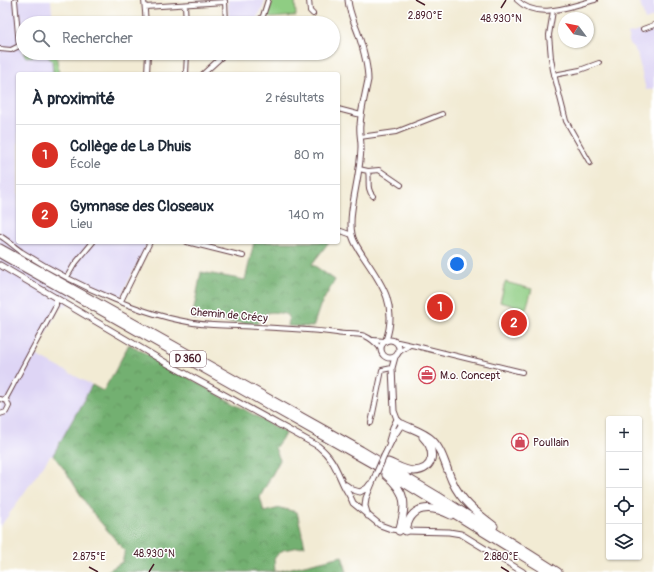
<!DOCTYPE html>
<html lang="fr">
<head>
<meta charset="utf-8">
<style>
	body { margin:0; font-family:Pangolin,sans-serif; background:#f6f6f7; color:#1f2937 }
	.controls { position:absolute; right:12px; bottom:12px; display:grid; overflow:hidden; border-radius:4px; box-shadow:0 1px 3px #0004 }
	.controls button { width:36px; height:36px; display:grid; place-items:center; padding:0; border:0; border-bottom:1px solid #e0e1e3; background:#fff; color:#1f2937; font:20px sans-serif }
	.compass { position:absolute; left:558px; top:12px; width:36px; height:36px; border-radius:50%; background:#fff; box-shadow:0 1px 3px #0004; rotate:302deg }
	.you { position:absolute; left:457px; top:264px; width:14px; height:14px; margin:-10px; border:3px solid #fff; border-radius:50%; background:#1a73e8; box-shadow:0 0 0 6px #1a73e833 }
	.badge { display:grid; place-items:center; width:26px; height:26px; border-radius:50%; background:#d93025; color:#fff; font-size:13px; font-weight:700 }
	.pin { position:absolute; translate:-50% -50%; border:2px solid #fff; box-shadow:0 1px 4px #0006 }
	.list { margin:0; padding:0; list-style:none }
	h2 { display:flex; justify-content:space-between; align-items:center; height:52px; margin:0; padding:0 16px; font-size:17px }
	h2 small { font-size:13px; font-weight:400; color:#747a83 }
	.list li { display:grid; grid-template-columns:26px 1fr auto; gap:12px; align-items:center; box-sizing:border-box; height:60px; padding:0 16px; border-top:1px solid #e0e1e3 }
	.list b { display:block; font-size:15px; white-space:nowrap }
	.list p { margin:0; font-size:13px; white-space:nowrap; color:#747a83 }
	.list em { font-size:13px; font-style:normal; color:#747a83 }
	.icon { flex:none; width:22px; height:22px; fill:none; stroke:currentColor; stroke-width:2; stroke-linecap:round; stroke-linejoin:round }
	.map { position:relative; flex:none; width:654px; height:572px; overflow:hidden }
	.search { position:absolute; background:#fff; box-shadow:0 1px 3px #0004; left:16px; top:16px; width:324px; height:44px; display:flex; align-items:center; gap:10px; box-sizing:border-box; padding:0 14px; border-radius:22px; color:#747a83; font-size:15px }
	.panel { position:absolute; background:#fff; box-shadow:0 1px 3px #0004; left:16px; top:72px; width:324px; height:172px; border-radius:4px }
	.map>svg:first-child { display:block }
	.built { fill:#ded5f5 }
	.grass { fill:url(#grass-dots); stroke:#6c7657 }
	.forest { fill:url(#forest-crowns); stroke:#5e684e }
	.park { fill:#8fcd83; stroke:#6c7657 }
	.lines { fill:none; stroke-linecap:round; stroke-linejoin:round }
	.minor-casing { stroke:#633e44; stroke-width:6 }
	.tertiary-casing { stroke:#633e44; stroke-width:7 }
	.trunk-casing { stroke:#633e44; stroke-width:9 }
	.minor { stroke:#fff; stroke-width:4 }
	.tertiary { stroke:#fff; stroke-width:5 }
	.trunk { stroke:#fff; stroke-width:7 }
	.tertiary-bridge-casing { stroke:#633e44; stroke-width:7; stroke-linecap:butt }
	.tertiary-bridge { stroke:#fff; stroke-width:5 }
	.ticks { fill:none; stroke:#4a1f2b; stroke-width:1.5 }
	.labels { text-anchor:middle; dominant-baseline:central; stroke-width:3; stroke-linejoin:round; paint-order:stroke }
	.shield { fill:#fff; stroke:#80626b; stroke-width:1 }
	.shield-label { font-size:10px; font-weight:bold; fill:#4a1f2b }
	.street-label { font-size:11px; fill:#4a1f2b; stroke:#fff }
	.poi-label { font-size:11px; fill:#4a1f2b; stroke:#fff; text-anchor:start }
	.ticks-label { font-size:10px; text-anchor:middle; fill:#4a1f2b; stroke:#fff; stroke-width:3; stroke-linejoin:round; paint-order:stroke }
</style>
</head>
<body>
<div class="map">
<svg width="654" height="572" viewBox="0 0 654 572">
	<defs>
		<pattern id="grass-dots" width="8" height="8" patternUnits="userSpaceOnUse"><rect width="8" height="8" fill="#8fcd83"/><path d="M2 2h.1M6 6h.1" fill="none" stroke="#77a66b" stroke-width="1.8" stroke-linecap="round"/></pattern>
		<pattern id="forest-crowns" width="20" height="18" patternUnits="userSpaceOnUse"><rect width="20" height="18" fill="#73b071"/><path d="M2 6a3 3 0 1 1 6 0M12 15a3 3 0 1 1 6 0" fill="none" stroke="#608f5d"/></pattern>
	</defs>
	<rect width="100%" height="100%" fill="#fff"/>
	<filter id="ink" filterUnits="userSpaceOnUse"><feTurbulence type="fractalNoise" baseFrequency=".025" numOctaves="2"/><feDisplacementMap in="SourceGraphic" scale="8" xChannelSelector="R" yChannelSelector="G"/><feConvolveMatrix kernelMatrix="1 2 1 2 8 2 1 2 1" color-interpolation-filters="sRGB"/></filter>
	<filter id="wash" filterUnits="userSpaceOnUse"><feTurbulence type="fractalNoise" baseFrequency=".012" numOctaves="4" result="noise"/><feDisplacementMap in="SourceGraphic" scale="16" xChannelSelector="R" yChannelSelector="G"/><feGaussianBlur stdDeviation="0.9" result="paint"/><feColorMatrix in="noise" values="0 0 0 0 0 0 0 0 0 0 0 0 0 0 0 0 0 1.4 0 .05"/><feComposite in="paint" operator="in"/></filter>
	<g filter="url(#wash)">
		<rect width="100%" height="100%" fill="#f2ebd4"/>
		<path class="built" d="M 0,0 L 51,0 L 53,23 L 23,23 L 23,53 L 56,53 L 59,74 L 18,74 L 18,242 L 148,242 L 120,298 L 81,282 L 66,306 L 60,307 L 34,354 L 92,385 L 53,455 L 52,456 L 50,456 L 0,527 Z
			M 228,0 L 265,0 L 262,10 L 253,23 L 229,23 Z
			M 639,0 L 654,0 L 654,17 L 645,20 Z
			M 654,30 L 654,89 L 646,90 L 637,53 L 629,42 L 628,34 L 640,31 L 642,34 Z"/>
		<path class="grass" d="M 56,53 L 59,74 L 53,74 L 52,61 L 46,55 L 26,57 L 23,53 Z"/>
		<path class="forest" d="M 254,242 L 329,242 L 312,264 L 335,280 L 320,306 L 313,327 L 288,326 L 289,319 L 286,314 C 272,312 264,309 257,324 L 192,319 L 201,272 L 245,280 Z
			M 129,344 L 286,433 L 275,448 L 280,460 L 260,497 L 264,512 L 280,508 L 297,512 L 305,546 L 283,550 L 274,558 L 275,572 L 342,556 L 347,572 L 106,572 L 122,562 L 125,551 L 91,511 L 64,469 L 53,455 L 92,385 L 103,391 L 115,371 Z"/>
		<path class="park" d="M 273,0 L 295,0 L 296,16 L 271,18 L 267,16 Z
			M 505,282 L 532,289 L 526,309 L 500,302 Z"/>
	</g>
	<g filter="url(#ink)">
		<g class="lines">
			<g class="minor-casing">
				<path id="minor" d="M 144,0 L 146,23
					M 309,0 L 310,11 L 313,14
					M 517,0 C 538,21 570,6 595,0
					M 225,1 L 226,23
					M 185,5 L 186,23
					M 145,7 L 225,2
					M 553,11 L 549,35 L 551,58 L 553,70 L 566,121 L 590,163
					M 257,23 L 263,16 L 268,0
					M 643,29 L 654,25
					M 0,49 L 11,50 L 19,46 L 15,0
					M 147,74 L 148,53
					M 186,74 L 187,53
					M 203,74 L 226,53
					M 554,75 L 580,70 L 599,63
					M 338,109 L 361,115
					M 360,137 L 396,132 L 442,114
					M 359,169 L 368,171 C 370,180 366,189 373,196
					M 368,171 L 379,170 L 401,185
					M 341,231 L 352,235
					M 0,236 C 8,240 14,247 22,252 C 73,284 153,322 213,325 C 255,327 296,328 337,333 C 346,335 356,333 365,336 C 372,339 376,343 381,349
					M 187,242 L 243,256
					M 67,277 L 74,265 L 93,242
					M 121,301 L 150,242
					M 373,340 L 385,341
					M 398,342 L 416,346 L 522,372
					M 399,352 L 410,345
					M 0,399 L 7,401 L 9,406 L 6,412 L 0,414
					M 5,400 L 56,305 L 56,297
					M 371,423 L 382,370 L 392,368"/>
			</g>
			<g class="tertiary-casing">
				<path id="tertiary" d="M 348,0 C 349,12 354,22 358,33 C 363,48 368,65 368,80 C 365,95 361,110 360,125 C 359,132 361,139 361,146 C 361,154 360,161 359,168 C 357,186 348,217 352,234 C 353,242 359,249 363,256 C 382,284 398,305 386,340
					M 0,265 L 168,364 L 318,446 C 333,458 336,469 344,486 C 347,492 351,497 353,503 L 380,525 L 391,529 L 406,531 L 449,532 L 461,534 L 523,572
					M381 349a9 9 0 1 1 18 0a9 9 0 1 1-18 0Z
					M 389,441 L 393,427 L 397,419
					M 384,456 L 394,436 L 402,424 L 397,419 L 394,411 L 392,368 L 395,357
					M 346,485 L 353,490 L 360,492 L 367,488 L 370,484
					M 368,516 L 365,506 L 366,498 L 376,474"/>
			</g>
			<g class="trunk-casing">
				<path id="trunk" d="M 0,248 L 361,450 L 438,496 L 558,572
					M 0,254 L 376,466 L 548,572
					M 402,424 C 412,429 424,432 432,440 C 443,451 446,468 452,481 C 461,501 477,513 494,526
					M 388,462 C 396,465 405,471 414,471 C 435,470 436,450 423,437
					M 386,475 C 407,492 407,506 399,531
					M 406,531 C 410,504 431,505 451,515"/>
			</g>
			<use href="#minor" class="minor"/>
			<use href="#tertiary" class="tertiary"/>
			<use href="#trunk" class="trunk"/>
			<g class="tertiary-bridge-casing">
				<path id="tertiary-bridge" d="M 376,474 L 384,456"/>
			</g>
			<use href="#tertiary-bridge" class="tertiary-bridge"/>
		</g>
	</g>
	<path class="ticks" d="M 416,0 L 425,5M 501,8 L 506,0M 89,567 L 98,572M 501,567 L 509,572M 149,572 L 154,564"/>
	<defs>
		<g id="office-ring" transform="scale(0.9)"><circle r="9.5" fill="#fff" stroke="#d1495b" stroke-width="1.5"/><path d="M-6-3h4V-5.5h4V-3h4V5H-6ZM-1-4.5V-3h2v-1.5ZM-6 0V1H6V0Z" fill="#d1495b"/></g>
		<g id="shop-ring" transform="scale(0.9)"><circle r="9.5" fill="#fff" stroke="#d1495b" stroke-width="1.5"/><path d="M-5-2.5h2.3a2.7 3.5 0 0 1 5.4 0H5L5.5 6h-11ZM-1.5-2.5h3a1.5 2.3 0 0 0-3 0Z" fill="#d1495b"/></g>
	</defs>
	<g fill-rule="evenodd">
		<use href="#office-ring" x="427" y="375"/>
		<use href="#shop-ring" x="520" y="442"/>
	</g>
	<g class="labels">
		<rect class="shield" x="170" y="351" width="36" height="16" rx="3"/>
		<g class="shield-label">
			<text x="188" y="359">D 360</text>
		</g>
		<g class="street-label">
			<text transform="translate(229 315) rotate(5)">Chemin de Crécy</text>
		</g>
		<g class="poi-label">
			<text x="440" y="375">M.o. Concept</text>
			<text x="533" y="442">Poullain</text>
		</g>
	</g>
	<g class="ticks-label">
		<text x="425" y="19">2.890°E</text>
		<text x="501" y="22">48.930°N</text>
		<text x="154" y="557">48.930°N</text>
		<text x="89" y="560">2.875°E</text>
		<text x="501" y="560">2.880°E</text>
	</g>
</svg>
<div class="controls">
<button>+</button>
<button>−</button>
<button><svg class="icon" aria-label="locate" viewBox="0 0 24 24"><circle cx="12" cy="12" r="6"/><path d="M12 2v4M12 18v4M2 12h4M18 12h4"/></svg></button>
<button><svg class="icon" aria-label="layers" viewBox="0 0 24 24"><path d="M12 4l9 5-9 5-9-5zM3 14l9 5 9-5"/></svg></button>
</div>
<svg class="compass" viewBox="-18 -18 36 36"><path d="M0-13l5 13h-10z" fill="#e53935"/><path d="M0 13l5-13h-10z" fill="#747a83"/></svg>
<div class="you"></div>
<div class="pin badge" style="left:440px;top:307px">1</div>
<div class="pin badge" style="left:514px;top:323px">2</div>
<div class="search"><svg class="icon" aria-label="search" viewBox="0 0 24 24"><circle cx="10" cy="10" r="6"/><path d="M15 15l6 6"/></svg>Rechercher</div>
<section class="panel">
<h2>À proximité<small>2 résultats</small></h2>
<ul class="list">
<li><span class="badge">1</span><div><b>Collège de La Dhuis</b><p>École</p></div><em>80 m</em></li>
<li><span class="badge">2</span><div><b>Gymnase des Closeaux</b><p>Lieu</p></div><em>140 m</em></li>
</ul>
</section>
</div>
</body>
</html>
